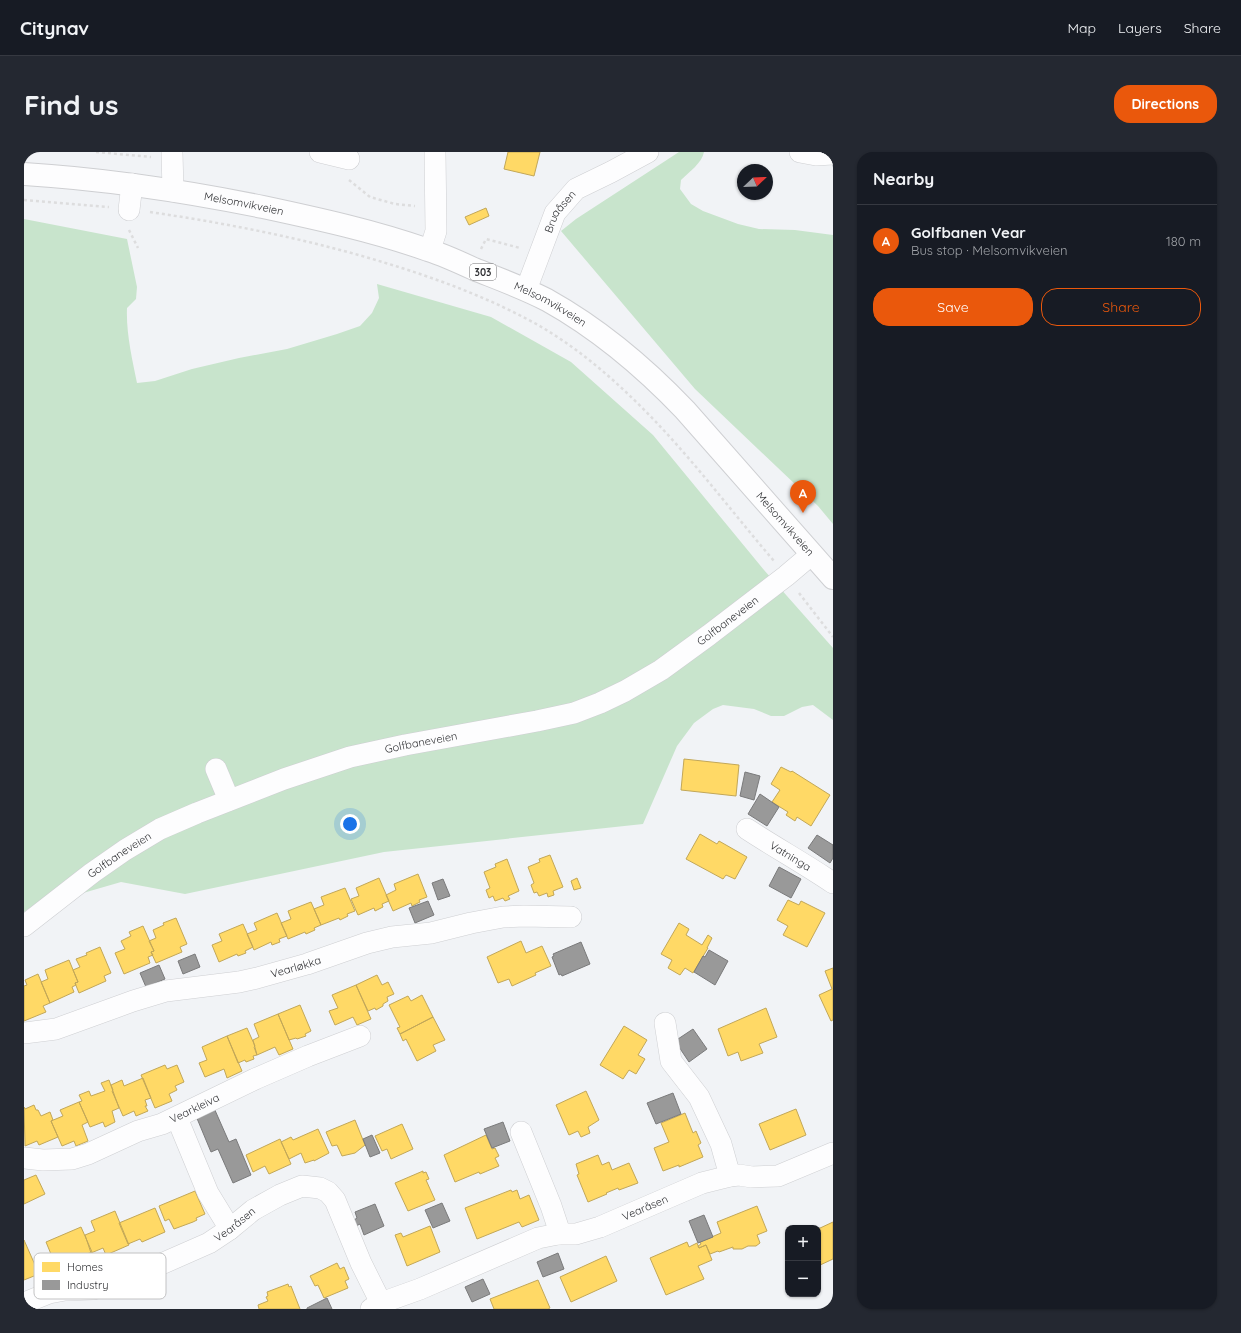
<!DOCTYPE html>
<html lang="en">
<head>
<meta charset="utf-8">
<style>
	body { margin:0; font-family:Quicksand,sans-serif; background:#242831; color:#f1f3f6 }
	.controls { position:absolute; right:12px; bottom:12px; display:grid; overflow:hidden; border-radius:8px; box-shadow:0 1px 3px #0004 }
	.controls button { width:36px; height:36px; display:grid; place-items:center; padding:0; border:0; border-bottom:1px solid #363941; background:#171b24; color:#f1f3f6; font:20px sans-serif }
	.compass { position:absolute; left:713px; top:12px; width:36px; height:36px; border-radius:50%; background:#171b24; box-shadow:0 1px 3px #0004; rotate:67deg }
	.you { position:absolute; left:326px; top:672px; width:14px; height:14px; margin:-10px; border:3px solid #fff; border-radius:50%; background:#1a73e8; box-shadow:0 0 0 6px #1a73e833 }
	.badge { display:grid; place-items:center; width:26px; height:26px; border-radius:50%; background:#ea580c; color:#fff; font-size:13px; font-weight:700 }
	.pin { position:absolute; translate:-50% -33px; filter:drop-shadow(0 1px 2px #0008) }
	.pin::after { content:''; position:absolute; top:21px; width:14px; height:12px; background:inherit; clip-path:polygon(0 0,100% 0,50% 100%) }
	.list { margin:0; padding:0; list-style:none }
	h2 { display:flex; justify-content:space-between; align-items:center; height:52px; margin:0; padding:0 16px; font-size:17px }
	h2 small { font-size:13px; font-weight:400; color:#9ea1a6 }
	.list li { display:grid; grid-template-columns:26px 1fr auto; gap:12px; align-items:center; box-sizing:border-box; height:72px; padding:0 16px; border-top:1px solid #363941 }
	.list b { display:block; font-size:15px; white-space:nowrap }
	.list p { margin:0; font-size:13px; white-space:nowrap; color:#9ea1a6 }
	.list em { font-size:13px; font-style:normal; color:#9ea1a6 }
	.actions { display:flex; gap:8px; padding:12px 16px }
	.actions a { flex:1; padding:9px 0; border:1px solid #ea580c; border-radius:16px; text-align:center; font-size:14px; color:#ea580c }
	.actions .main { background:#ea580c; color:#fff }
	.map { position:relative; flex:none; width:809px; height:1157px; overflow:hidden; border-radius:16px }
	header { display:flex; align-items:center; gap:24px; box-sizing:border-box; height:56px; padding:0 20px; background:#171b24; border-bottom:1px solid #363941 }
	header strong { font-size:19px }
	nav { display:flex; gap:22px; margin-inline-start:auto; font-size:14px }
	.intro { display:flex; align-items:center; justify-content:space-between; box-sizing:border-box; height:96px; padding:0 24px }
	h1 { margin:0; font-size:28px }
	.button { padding:10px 18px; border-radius:16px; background:#ea580c; color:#fff; font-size:14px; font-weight:700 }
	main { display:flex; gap:24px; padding:0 24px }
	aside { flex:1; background:#171b24; border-radius:16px; box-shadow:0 1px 3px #0004 }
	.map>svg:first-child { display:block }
	.green { fill:#c8e4cc }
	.homes { fill:#ffd966; stroke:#c2a758 }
	.industry { fill:#999; stroke:#7a7a7b }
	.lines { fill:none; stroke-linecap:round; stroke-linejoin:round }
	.minor-casing { stroke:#cecfd2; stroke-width:22 }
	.major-casing { stroke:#cecfd2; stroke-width:24 }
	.path { stroke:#ddddde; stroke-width:2.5; stroke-dasharray:3 3; stroke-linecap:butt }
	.minor { stroke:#fdfdfe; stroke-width:21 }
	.major { stroke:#fdfdfe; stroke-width:22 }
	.labels { text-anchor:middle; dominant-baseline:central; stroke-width:4; stroke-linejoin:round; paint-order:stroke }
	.shield { fill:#fff; stroke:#707072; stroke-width:1 }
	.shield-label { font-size:10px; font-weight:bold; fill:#323336 }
	.street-label { font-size:11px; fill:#323336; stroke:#fff }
	.key { fill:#fff; stroke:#c2c2c3; stroke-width:1 }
	.key-label { font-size:11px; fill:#323336 }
</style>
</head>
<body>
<header>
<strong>Citynav</strong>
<nav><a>Map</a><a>Layers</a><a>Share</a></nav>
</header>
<div class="intro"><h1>Find us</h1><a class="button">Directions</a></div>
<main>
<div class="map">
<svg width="809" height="1157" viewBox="0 0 809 1157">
	<rect width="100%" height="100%" fill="#f1f3f6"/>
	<path class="green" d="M 655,0 L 680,0 C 678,11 665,20 657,28 L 656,37 L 667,52 L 679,59 L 714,72 L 735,77 L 771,78 L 809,83 L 809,372 L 794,354 L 671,237 L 537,79 L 552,67 Z
		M 0,67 L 103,87 L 113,135 L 112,147 L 103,156 C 102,181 108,206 113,231 L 131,229 L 168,217 L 215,206 L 263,197 L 313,182 L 336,174 L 348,161 L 355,146 L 353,132 L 467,165 L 547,210 L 629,283 L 740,418 L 809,496 L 809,568 L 789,553 L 778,555 L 760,564 L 747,564 L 730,557 L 699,553 L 689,557 L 670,571 L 653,594 L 619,672 L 360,700 L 161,742 L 97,730 L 4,757 L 0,760 Z"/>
	<path class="homes" d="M 484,0 L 516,0 L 510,24 L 480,17 Z
		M 462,56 L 465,64 L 445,73 L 441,65 Z
		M 660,607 L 715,613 L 712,644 L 657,638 Z
		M 757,615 L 767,620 L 768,619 L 806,643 L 787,674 L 773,665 L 771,669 L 762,663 L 764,660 L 748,650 L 756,638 L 747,632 Z
		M 676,682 L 693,692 L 695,689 L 723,705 L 711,727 L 702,723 L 699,727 L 662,707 Z
		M 526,703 L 539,735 L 529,739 L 530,743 L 524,745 L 523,741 L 515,744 L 513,740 L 510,741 L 507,733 L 510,731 L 504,715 L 516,710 L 515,707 Z
		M 483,707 L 495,739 L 484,744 L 486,747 L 481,749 L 479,746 L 471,749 L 469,744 L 465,746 L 462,738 L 466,736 L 460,720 L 472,715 L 471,712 Z
		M 394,722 L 403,745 L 395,748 L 396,750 L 388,754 L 387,751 L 369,759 L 362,743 L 372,738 L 370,732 Z
		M 355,726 L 365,749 L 358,752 L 359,755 L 351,759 L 350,756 L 334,763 L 327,747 L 335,744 L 332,736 Z
		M 553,726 L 557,736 L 550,738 L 547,729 Z
		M 321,736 L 331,759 L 323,762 L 324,764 L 316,768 L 315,766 L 297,773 L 290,757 L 300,753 L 297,745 Z
		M 764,748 L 775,753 L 777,749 L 801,761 L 783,795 L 759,783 L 764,774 L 753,768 Z
		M 287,750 L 297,773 L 290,776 L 291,778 L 282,782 L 281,780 L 264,787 L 257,771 L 267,767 L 264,759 Z
		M 253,761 L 263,784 L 255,787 L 256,790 L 248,793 L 247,790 L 230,798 L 223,782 L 233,778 L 230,771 Z
		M 152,766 L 163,792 L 156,795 L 158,800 L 132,811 L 127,800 L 130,799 L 125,789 L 132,786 L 129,778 L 140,773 L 139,771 Z
		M 655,771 L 665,777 L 662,783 L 678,793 L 684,783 L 688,786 L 683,796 L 684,796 L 669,821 L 661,816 L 656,823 L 644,816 L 648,808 L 637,802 Z
		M 219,772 L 229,795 L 221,799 L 222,801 L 214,804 L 213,802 L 195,810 L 188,793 L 198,789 L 195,782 Z
		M 119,774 L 130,799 L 127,800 L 129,803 L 124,805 L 126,811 L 100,822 L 91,801 L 101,797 L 97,789 L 107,784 L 105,780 Z
		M 497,789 L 502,801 L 518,794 L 527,814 L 511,821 L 512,823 L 488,834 L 485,827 L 474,831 L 463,805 Z
		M 76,795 L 87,821 L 80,824 L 82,829 L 55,841 L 51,831 L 54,830 L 49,818 L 56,815 L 52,807 L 63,803 L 62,801 Z
		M 45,808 L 54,830 L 51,831 L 52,833 L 48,835 L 50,840 L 26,851 L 17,830 L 24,827 L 21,818 Z
		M 809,816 L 809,868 L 807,869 L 795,843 L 808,837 L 801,819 Z
		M 14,822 L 26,851 L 19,854 L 22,860 L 0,869 L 0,834 L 3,833 L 1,828 Z
		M 353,823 L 358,833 L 364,830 L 370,842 L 363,845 L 364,849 L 359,852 L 359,854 L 352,858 L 351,856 L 344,859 L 332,833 Z
		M 332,833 L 347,867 L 333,873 L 329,865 L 311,873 L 305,859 L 314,856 L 308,843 Z
		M 398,843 L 409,865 L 376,882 L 373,876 L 376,875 L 365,853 L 384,844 L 387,849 Z
		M 276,853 L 287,879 L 281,882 L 282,884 L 273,887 L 272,886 L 265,888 L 254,862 Z
		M 742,856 L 753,885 L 735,892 L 739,901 L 717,909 L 714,900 L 704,904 L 694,877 Z
		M 254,862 L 269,897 L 255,903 L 251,895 L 233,903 L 229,888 L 235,885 L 230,872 Z
		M 409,865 L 421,888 L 409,893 L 412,899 L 393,909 L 382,887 L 379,889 L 376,882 Z
		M 600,874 L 623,888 L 614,903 L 621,907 L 612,922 L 605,918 L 599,927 L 576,913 Z
		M 223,876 L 231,894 L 230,895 L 233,903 L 229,904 L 230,907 L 222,910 L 221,908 L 214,911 L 203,884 Z
		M 203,884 L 218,919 L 203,926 L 200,917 L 181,925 L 175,911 L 183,908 L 178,895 Z
		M 141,913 L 143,917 L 153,913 L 160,930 L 151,934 L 153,938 L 145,942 L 148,949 L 131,956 L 117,923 Z
		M 119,926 L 127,946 L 121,948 L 123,954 L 121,954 L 124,959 L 112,964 L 110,959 L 99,964 L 88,939 L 89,938 L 87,933 L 98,928 L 100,934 Z
		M 85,928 L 95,956 L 88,959 L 91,970 L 81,975 L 79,970 L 66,975 L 55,950 L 58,949 L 55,943 L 65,939 L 67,944 L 81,939 L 77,931 Z
		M 562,939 L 575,968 L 564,975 L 566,981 L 557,985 L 554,979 L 545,983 L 532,953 Z
		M 55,950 L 64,970 L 58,973 L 64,989 L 52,994 L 50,989 L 38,994 L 27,969 L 39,964 L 36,958 Z
		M 10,953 L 12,958 L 14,958 L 17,964 L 26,960 L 29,968 L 27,969 L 34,985 L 15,993 L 13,989 L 1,994 L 0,955 L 1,957 Z
		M 772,957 L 782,983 L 746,998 L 735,972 Z
		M 661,961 L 669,981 L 672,979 L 677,991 L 674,993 L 679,1005 L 655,1015 L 655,1013 L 639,1019 L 630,996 L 645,990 L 637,971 Z
		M 331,968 L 341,993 L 331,1001 L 318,1004 L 313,993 L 308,994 L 302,980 Z
		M 378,972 L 389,997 L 367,1007 L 363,997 L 358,999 L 351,984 Z
		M 294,977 L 305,1001 L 290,1009 L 290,1008 L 281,1011 L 277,1001 L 265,1007 L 257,990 L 267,985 L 269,988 Z
		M 462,983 L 468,997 L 471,996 L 475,1004 L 471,1006 L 475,1014 L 456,1022 L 455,1020 L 431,1030 L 420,1003 Z
		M 256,987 L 267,1012 L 245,1022 L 241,1014 L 229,1020 L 222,1003 Z
		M 574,1003 L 578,1013 L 585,1010 L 588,1018 L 605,1011 L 614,1031 L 595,1038 L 594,1036 L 582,1041 L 583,1042 L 564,1050 L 553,1023 L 555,1022 L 552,1012 Z
		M 399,1019 L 399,1021 L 402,1020 L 405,1027 L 402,1028 L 411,1048 L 384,1059 L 371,1031 Z
		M 12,1023 L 21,1042 L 0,1052 L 0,1028 Z
		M 487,1038 L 488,1040 L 493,1038 L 496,1047 L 505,1043 L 515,1068 L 498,1075 L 495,1070 L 453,1087 L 441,1056 Z
		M 171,1039 L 181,1062 L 172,1066 L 173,1068 L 169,1070 L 150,1077 L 145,1067 L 141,1069 L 135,1054 Z
		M 733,1054 L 743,1079 L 733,1083 L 736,1091 L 732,1094 L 724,1094 L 718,1097 L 709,1097 L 709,1095 L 695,1100 L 694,1099 L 686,1102 L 682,1093 L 675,1096 L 674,1094 L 677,1092 L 676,1090 L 697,1081 L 693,1070 Z
		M 131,1056 L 141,1080 L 118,1090 L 116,1087 L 104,1092 L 95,1071 Z
		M 91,1059 L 105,1093 L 82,1103 L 79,1096 L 67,1101 L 61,1083 L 71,1079 L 67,1069 Z
		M 809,1070 L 809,1107 L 794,1114 L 794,1077 Z
		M 406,1074 L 416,1100 L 383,1114 L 371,1083 L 377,1081 L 379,1085 Z
		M 57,1075 L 68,1100 L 45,1109 L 42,1102 L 29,1107 L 22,1090 Z
		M 0,1088 L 15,1122 L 0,1128 Z
		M 663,1090 L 665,1095 L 673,1091 L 675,1096 L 682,1093 L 688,1108 L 674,1114 L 680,1127 L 642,1143 L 626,1106 Z
		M 582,1104 L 593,1129 L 547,1150 L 536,1125 Z
		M 313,1111 L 316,1117 L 320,1115 L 325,1127 L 321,1129 L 324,1136 L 300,1146 L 294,1133 L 291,1134 L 286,1124 Z
		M 514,1128 L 526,1156 L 524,1157 L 470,1157 L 466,1147 Z
		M 264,1132 L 265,1135 L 267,1134 L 276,1157 L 235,1157 L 234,1153 L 244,1149 L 242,1145 L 244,1144 L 243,1140 Z"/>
	<path class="industry" d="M 721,620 L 736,624 L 730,648 L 716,644 Z
		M 736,642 L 755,655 L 743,674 L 724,662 Z
		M 793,683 L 809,693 L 809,706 L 806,711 L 784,696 Z
		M 755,715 L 777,727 L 767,746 L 745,734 Z
		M 419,727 L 426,744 L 414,748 L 408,731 Z
		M 404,749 L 410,763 L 391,771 L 385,756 Z
		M 557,790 L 566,812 L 538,824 L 537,822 L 535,823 L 528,805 L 530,804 L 529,802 Z
		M 685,798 L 704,809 L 691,833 L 670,820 L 679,804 L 681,805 Z
		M 171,802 L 176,815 L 159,822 L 154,809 Z
		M 135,813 L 141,827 L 122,835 L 116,821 Z
		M 669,877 L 683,897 L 665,910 L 651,889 Z
		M 649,941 L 657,962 L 632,972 L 623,951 Z
		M 190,956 L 205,990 L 212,987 L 227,1023 L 209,1031 L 194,997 L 187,1000 L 172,964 Z
		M 479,970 L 486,989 L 468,996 L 460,977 Z
		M 348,983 L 356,1001 L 346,1005 L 339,987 Z
		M 418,1051 L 426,1069 L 409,1076 L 401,1058 Z
		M 351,1052 L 360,1074 L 340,1083 L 336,1072 L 332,1074 L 330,1068 L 333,1066 L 331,1060 Z
		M 680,1063 L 689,1085 L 674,1091 L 665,1069 Z
		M 534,1101 L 540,1117 L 519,1125 L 513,1110 Z
		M 459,1127 L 466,1142 L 448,1150 L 441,1135 Z
		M 303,1146 L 308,1157 L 283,1157 L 283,1156 Z"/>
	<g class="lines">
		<g class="minor-casing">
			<g id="minor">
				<path d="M 148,0 L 149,39"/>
				<path d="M 296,0 L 325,7"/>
				<path d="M 776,0 L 792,3 L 809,2"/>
				<path d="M 105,58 L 108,32"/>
				<path d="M 406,98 L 412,79 L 411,0"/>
				<path id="s1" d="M 502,138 L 531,61 L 552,37 L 587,20 L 624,0"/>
				<path d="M 192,617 L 205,648"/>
				<path id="s2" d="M 723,677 C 752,696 781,712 809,731"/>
				<path id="s3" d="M 0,774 L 68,721 L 101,698 L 136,677 L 173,661 L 260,627 L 326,605 L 381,593 L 513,569 L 550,561 L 576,551 L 601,539 L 637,518 L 685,483 L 762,424 L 788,402"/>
				<path d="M 641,871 L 647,909 L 675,945 L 697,992 L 706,1024"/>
				<path id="s4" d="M 0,881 L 32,877 L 109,849 L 142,839 L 215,830 L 233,826 L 283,812 L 343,791 L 368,785 L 407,781 L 447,771 L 479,765 L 500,764 L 547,765"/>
				<path d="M 153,966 L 184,1041 L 206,1077"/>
				<path d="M 497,980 L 527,1054 L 534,1075 L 534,1082"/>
				<path id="s5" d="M 0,1006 L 19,1008 L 48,1007 L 64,1002 L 114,979 L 138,972 L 231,927 L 284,904 L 336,884"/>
				<path id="s6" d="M 0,1151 L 25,1141 L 41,1138 L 69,1137 L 94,1131 L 185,1091 L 206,1077 L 229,1058 L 256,1043 L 278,1034 L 296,1036 L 304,1040 L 311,1048 L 337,1111 L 357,1151"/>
				<path id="s7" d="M 347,1157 L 357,1151 L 396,1137 L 514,1086 L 534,1082 L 552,1082 L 576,1075 L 678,1031 L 706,1024 L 715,1023 L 728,1025 L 754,1024 L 809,1001"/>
			</g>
		</g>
		<g class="major-casing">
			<g id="major">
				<path id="s8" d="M 0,22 C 81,27 160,39 239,55 C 295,67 350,79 404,98 C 420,103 435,110 450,117 C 475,127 500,136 523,148 C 575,177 620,215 661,258 L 809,426"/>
			</g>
		</g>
		<path class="path" d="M 72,0 L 127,5
			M 325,28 L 346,45 L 371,52 L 391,54
			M 0,48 L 85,55
			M 126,60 C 200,71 273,85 345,106 C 403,123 460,143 514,173 C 547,192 578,217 605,243 C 659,294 702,353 750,409
			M 105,78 L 114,96
			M 457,97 L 462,87 L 496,96
			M 775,441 L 809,485"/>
		<use href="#minor" class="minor"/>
		<use href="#major" class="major"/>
	</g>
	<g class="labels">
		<rect class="shield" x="446" y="112" width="26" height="16" rx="3"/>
		<g class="shield-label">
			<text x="459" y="120">303</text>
		</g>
		<g class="street-label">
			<text stroke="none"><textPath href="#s8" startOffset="222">Melsomvikveien</textPath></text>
			<text stroke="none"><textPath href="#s1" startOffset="86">Bruaåsen</textPath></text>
			<text stroke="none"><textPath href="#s8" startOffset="546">Melsomvikveien</textPath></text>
			<text stroke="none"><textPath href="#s8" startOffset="870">Melsomvikveien</textPath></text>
			<text stroke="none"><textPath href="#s3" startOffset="779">Golfbaneveien</textPath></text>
			<text stroke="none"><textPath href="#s3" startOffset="443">Golfbaneveien</textPath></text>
			<text stroke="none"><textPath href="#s3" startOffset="119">Golfbaneveien</textPath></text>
			<text stroke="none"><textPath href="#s2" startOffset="51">Vatninga</textPath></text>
			<text stroke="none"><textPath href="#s4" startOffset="281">Vearløkka</textPath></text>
			<text stroke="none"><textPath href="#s5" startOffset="181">Vearkleiva</textPath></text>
			<text stroke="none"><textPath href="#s7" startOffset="294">Vearåsen</textPath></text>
			<text stroke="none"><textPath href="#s6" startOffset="228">Vearåsen</textPath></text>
		</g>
	</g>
	<rect x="10" y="1101" width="132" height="46" rx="6" class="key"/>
	<rect x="18" y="1110" width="18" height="10" fill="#ffd966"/>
	<rect x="18" y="1128" width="18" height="10" fill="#999"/>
	<g class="key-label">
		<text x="43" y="1119">Homes</text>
		<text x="43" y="1137">Industry</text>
	</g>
</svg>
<div class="controls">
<button>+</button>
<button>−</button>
</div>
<svg class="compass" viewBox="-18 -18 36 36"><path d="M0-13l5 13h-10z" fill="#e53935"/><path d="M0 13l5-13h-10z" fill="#9ea1a6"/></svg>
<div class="you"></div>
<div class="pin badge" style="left:779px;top:361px">A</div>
</div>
<aside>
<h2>Nearby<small></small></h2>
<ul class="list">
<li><span class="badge">A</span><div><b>Golfbanen Vear</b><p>Bus stop · Melsomvikveien</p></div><em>180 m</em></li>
</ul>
<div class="actions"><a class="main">Save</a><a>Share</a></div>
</aside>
</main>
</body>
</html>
